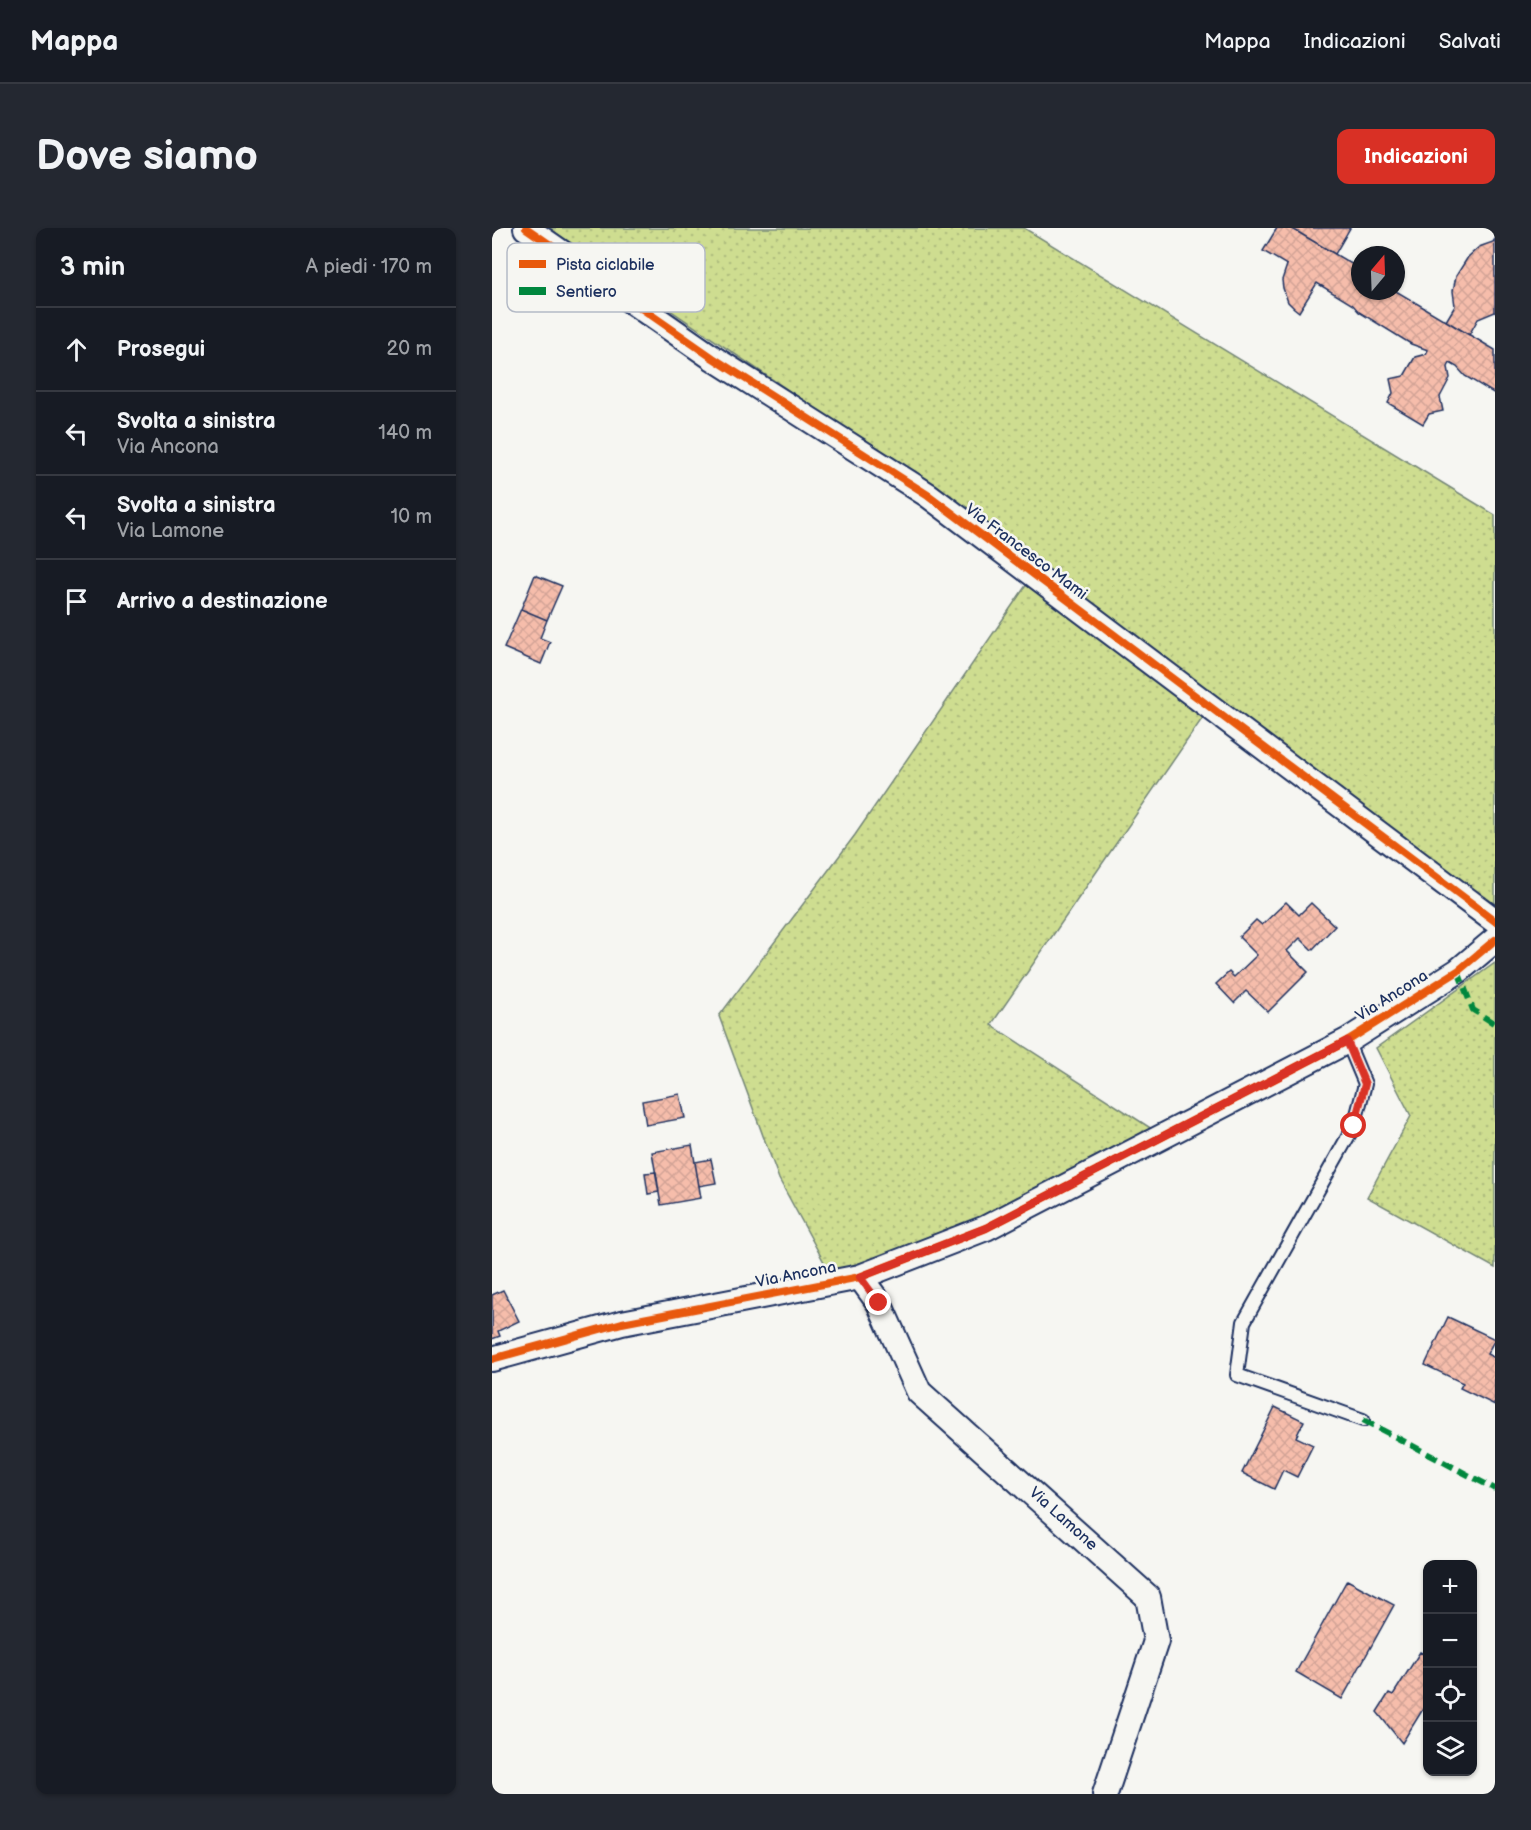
<!DOCTYPE html>
<html lang="it">
<head>
<meta charset="utf-8">
<style>
	body { margin:0; font-family:"Balsamiq Sans",sans-serif; background:#242831; color:#f1f3f6 }
	.controls { position:absolute; right:18px; bottom:18px; display:grid; overflow:hidden; border-radius:12px; box-shadow:0 2px 4px #0004 }
	.controls button { width:54px; height:54px; display:grid; place-items:center; padding:0; border:0; border-bottom:2px solid #363941; background:#171b24; color:#f1f3f6; font:30px sans-serif }
	.compass { position:absolute; left:859px; top:18px; width:54px; height:54px; border-radius:50%; background:#171b24; box-shadow:0 2px 4px #0004; rotate:19deg }
	.stop { position:absolute; width:18px; height:18px; margin:-14px; border:4px solid #d93025; border-radius:50%; background:#fff }
	.stop.end { background:#d93025; border-color:#fff; box-shadow:0 2px 6px #0008 }
	.list { margin:0; padding:0; list-style:none }
	h2 { display:flex; justify-content:space-between; align-items:center; height:78px; margin:0; padding:0 24px; font-size:26px }
	h2 small { font-size:20px; font-weight:400; color:#9ea1a6 }
	.list li { display:grid; grid-template-columns:39px 1fr auto; gap:18px; align-items:center; box-sizing:border-box; height:84px; padding:0 24px; border-top:2px solid #363941 }
	.list b { display:block; font-size:22px; white-space:nowrap }
	.list p { margin:0; font-size:20px; white-space:nowrap; color:#9ea1a6 }
	.list em { font-size:20px; font-style:normal; color:#9ea1a6 }
	.icon { flex:none; width:33px; height:33px; fill:none; stroke:currentColor; stroke-width:2; stroke-linecap:round; stroke-linejoin:round }
	.map { position:relative; flex:none; width:1003px; height:1566px; overflow:hidden; border-radius:12px }
	header { display:flex; align-items:center; gap:36px; box-sizing:border-box; height:84px; padding:0 30px; background:#171b24; border-bottom:2px solid #363941 }
	header strong { font-size:28px }
	nav { display:flex; gap:33px; margin-inline-start:auto; font-size:21px }
	.intro { display:flex; align-items:center; justify-content:space-between; box-sizing:border-box; height:144px; padding:0 36px }
	h1 { margin:0; font-size:42px }
	.button { padding:15px 27px; border-radius:12px; background:#d93025; color:#fff; font-size:21px; font-weight:700 }
	main { display:flex; gap:36px; padding:0 36px }
	aside { flex:1; background:#171b24; border-radius:12px; box-shadow:0 2px 4px #0004 }
	.map>svg:first-child { display:block }
	.grass { fill:url(#grass-dots); stroke:#748677; stroke-width:1.5 }
	.building { fill:url(#building-cross-hatch); stroke:#1b2f5e; stroke-width:1.5 }
	.lines { fill:none; stroke-linecap:round; stroke-linejoin:round }
	.service-casing { stroke:#1b2f5e; stroke-width:16 }
	.minor-casing { stroke:#1b2f5e; stroke-width:28 }
	.service { stroke:#f6f6f2; stroke-width:12 }
	.minor { stroke:#f6f6f2; stroke-width:24 }
	.quiet { stroke:#00873e; stroke-width:6; stroke-dasharray:12 6; stroke-linecap:butt }
	.cycleway-casing { stroke:#f6f6f2; stroke-width:11 }
	.cycleway { stroke:#e8590c; stroke-width:8 }
	.route { stroke:#d93025; stroke-width:8 }
	.labels { text-anchor:middle; dominant-baseline:central; stroke-width:5; stroke-linejoin:round; paint-order:stroke }
	.street-label { font-size:16px; fill:#1b2f5e; stroke:#f6f6f2 }
	.key { fill:#f6f6f2; stroke:#b4bac6; stroke-width:1.5 }
	.key-label { font-size:16px; fill:#1b2f5e }
</style>
</head>
<body>
<header>
<strong>Mappa</strong>
<nav><a>Mappa</a><a>Indicazioni</a><a>Salvati</a></nav>
</header>
<div class="intro"><h1>Dove siamo</h1><a class="button">Indicazioni</a></div>
<main>
<aside>
<h2>3 min<small>A piedi · 170 m</small></h2>
<ul class="list">
<li><svg class="icon" aria-label="ahead" viewBox="0 0 24 24"><path d="M12 20V5M6 11l6-6 6 6"/></svg><div><b>Prosegui</b></div><em>20 m</em></li>
<li><svg class="icon" aria-label="left" viewBox="0 0 24 24"><path d="M17 20v-9H6M10 6l-5 5 5 5"/></svg><div><b>Svolta a sinistra</b><p>Via Ancona</p></div><em>140 m</em></li>
<li><svg class="icon" aria-label="left" viewBox="0 0 24 24"><path d="M17 20v-9H6M10 6l-5 5 5 5"/></svg><div><b>Svolta a sinistra</b><p>Via Lamone</p></div><em>10 m</em></li>
<li><svg class="icon" aria-label="arrive" viewBox="0 0 24 24"><path d="M6 21V4h12l-3 4 3 4H6"/></svg><div><b>Arrivo a destinazione</b></div></li>
</ul>
</aside>
<div class="map">
<svg width="1003" height="1566" viewBox="0 0 1003 1566">
	<defs>
		<pattern id="grass-dots" width="8" height="8" patternUnits="userSpaceOnUse" patternTransform="scale(1.5)"><rect width="8" height="8" fill="#cedd90"/><path d="M2 2h.1M6 6h.1" fill="none" stroke="#b0be7f" stroke-width="1.8" stroke-linecap="round"/></pattern>
		<pattern id="building-cross-hatch" width="8" height="8" patternUnits="userSpaceOnUse" patternTransform="scale(1.5)"><rect width="8" height="8" fill="#f6bdab"/><path d="M0 0l8 8M0 8l8-8" fill="none" stroke="#d2a396"/></pattern>
	</defs>
	<rect width="100%" height="100%" fill="#f6f6f2"/>
	<filter id="ink" filterUnits="userSpaceOnUse"><feTurbulence type="fractalNoise" baseFrequency=".0167" numOctaves="2"/><feDisplacementMap in="SourceGraphic" scale="12" xChannelSelector="R" yChannelSelector="G"/><feConvolveMatrix kernelMatrix="1 2 1 2 8 2 1 2 1" color-interpolation-filters="sRGB"/></filter>
	<g filter="url(#ink)">
		<path class="grass" d="M 57,0 L 532,0 L 1003,287 L 1003,676 L 990,673 L 526,318 Z
			M 537,353 L 712,488 L 499,797 L 660,901 L 486,995 L 338,1045 L 287,951 L 227,788 L 363,607 Z
			M 1003,735 L 1003,1040 L 875,969 L 919,888 L 884,820 Z"/>
		<path class="building" d="M 785,0 L 799,0 L 868,41 L 868,63 L 904,63 L 1003,122 L 1003,166 L 973,148 L 965,139 L 958,135 L 956,139 L 958,150 L 948,169 L 951,183 L 937,186 L 931,196 L 896,175 L 901,165 L 898,151 L 912,148 L 923,129 L 934,126 L 936,122 L 919,116 L 867,84 L 861,77 L 825,55 L 807,84 L 802,80 L 796,74 L 791,60 L 790,52 L 795,37 L 771,23 Z
			M 799,0 L 858,0 L 843,26 Z
			M 1003,11 L 1003,84 L 986,91 L 977,107 L 954,93 L 963,78 L 961,63 L 964,48 L 976,29 L 987,19 L 1001,14 Z
			M 43,347 L 70,358 L 55,392 L 29,381 Z
			M 29,381 L 55,392 L 48,410 L 58,414 L 49,436 L 12,420 Z
			M 794,674 L 807,687 L 819,675 L 843,698 L 820,722 L 808,710 L 795,723 L 816,744 L 776,784 L 754,763 L 742,775 L 724,756 L 737,744 L 742,749 L 765,727 L 747,709 L 764,692 L 770,697 Z
			M 188,866 L 193,890 L 154,897 L 150,873 Z
			M 200,917 L 209,970 L 169,977 L 160,924 Z
			M 219,931 L 224,955 L 207,958 L 203,934 Z
			M 164,944 L 167,964 L 156,966 L 153,945 Z
			M 11,1062 L 27,1093 L 6,1103 L 8,1108 L 0,1111 L 0,1067 Z
			M 956,1089 L 1003,1111 L 995,1126 L 1003,1130 L 1003,1177 L 968,1160 L 971,1155 L 933,1137 Z
			M 783,1179 L 812,1193 L 804,1209 L 821,1217 L 805,1249 L 791,1242 L 782,1261 L 750,1245 Z
			M 855,1352 L 902,1377 L 850,1471 L 804,1444 Z
			M 928,1424 L 936,1428 L 936,1473 L 910,1515 L 885,1484 L 897,1465 L 901,1467 Z"/>
		<g class="lines">
			<g class="service-casing">
				<path id="service" d="M 855,813 L 873,856 L 862,898 L 752,1094 L 745,1147 L 871,1192"/>
			</g>
			<g class="minor-casing">
				<path id="minor" d="M 34,0 L 221,130 L 436,267 L 1003,693
					M 368,1049 L 387,1075 L 427,1164 L 656,1369 L 664,1413 L 613,1566
					M 0,1131 L 130,1095 L 368,1049 L 494,1000 L 855,813 L 966,743 L 1003,712"/>
			</g>
			<use href="#service" class="service"/>
			<use href="#minor" class="minor"/>
			<path class="quiet" d="M 966,743 L 981,782 L 1003,796
				M 871,1192 L 1003,1261"/>
			<g class="cycleway-casing">
				<path id="cycleway" d="M 34,0 L 221,130 L 436,267 L 1003,693
					M 0,1131 L 130,1095 L 368,1049 L 494,1000 L 855,813 L 966,743 L 1003,712"/>
			</g>
			<use href="#cycleway" class="cycleway"/>
		</g>
	</g>
	<g class="lines" filter="url(#ink)">
		<path class="route" d="M 387,1075 L 368,1049 L 494,1000 L 855,813 L 873,856 L 862,898"/>
	</g>
	<g class="labels">
		<g class="street-label">
			<text transform="translate(534 324) rotate(37)">Via Francesco Mami</text>
			<text transform="translate(900 768) rotate(-32)">Via Ancona</text>
			<text transform="translate(304 1047) rotate(-11)">Via Ancona</text>
			<text transform="translate(571 1291) rotate(42)">Via Lamone</text>
		</g>
	</g>
	<rect x="15" y="15" width="198" height="69" rx="9" class="key"/>
	<rect x="27" y="32" width="27" height="8" fill="#e8590c"/>
	<rect x="27" y="59" width="27" height="8" fill="#00873e"/>
	<g class="key-label">
		<text x="64" y="42">Pista ciclabile</text>
		<text x="64" y="69">Sentiero</text>
	</g>
</svg>
<div class="controls">
<button>+</button>
<button>−</button>
<button><svg class="icon" aria-label="locate" viewBox="0 0 24 24"><circle cx="12" cy="12" r="6"/><path d="M12 2v4M12 18v4M2 12h4M18 12h4"/></svg></button>
<button><svg class="icon" aria-label="layers" viewBox="0 0 24 24"><path d="M12 4l9 5-9 5-9-5zM3 14l9 5 9-5"/></svg></button>
</div>
<svg class="compass" viewBox="-18 -18 36 36"><path d="M0-13l5 13h-10z" fill="#e53935"/><path d="M0 13l5-13h-10z" fill="#9ea1a6"/></svg>
<div class="stop" style="left:862px;top:898px"></div>
<div class="stop end" style="left:387px;top:1075px"></div>
</div>
</main>
</body>
</html>
